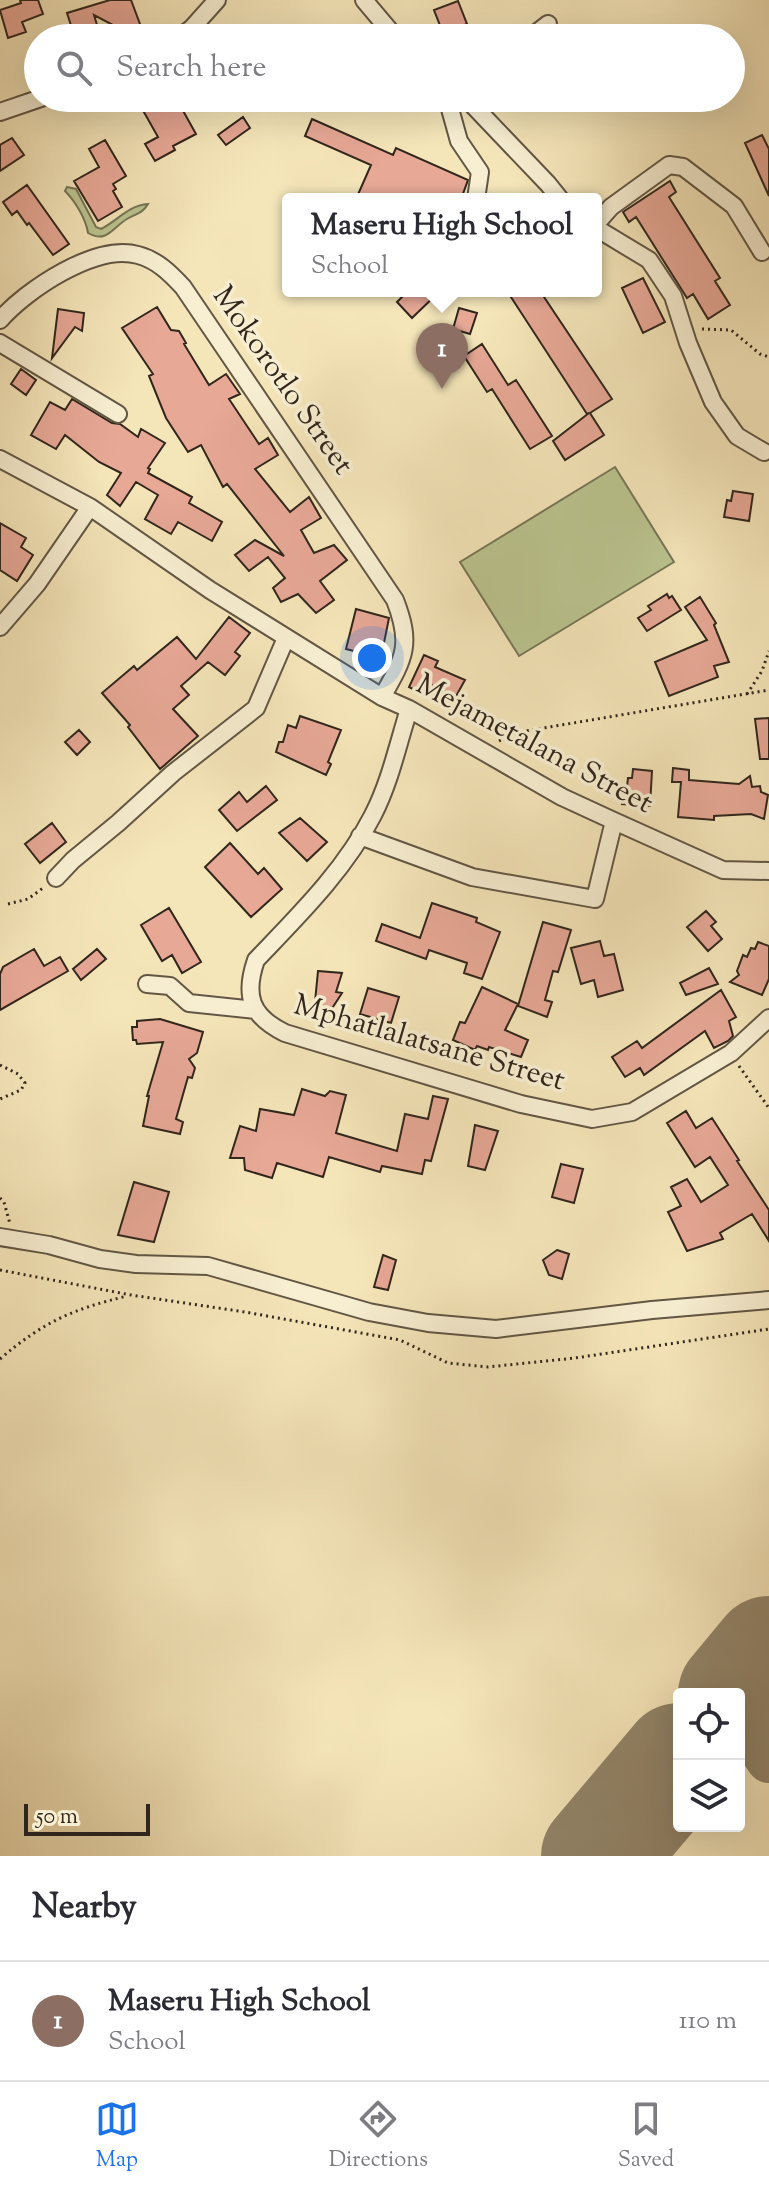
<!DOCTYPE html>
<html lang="en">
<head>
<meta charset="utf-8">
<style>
	body { margin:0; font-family:"Sorts Mill Goudy",serif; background:#f7f7f7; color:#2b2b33 }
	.controls { position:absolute; right:24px; bottom:24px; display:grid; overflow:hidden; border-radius:8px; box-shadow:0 8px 32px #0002 }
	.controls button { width:72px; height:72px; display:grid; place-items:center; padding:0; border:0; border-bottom:2px solid #e1e1e2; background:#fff; color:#2b2b33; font:40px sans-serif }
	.scale { position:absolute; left:24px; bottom:20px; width:126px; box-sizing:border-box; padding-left:8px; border:4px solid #31261c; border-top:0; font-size:22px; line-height:28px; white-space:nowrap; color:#31261c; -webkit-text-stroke:6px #f8efd2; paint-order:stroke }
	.you { position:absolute; left:372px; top:658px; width:28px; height:28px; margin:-20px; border:6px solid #fff; border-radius:50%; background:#1a73e8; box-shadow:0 0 0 12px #1a73e833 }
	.badge { display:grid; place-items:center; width:52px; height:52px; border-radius:50%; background:#1a73e8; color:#fff; font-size:26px; font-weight:700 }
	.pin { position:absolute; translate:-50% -66px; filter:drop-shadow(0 2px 4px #0008) }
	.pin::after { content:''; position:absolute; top:42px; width:28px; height:24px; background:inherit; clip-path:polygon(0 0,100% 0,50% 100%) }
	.popup { position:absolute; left:282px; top:193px; width:320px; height:104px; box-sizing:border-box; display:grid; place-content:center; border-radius:8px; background:#fff; filter:drop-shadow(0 2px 6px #0005); font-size:26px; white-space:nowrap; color:#7c7c81 }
	.popup b { font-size:30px; color:#2b2b33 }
	.popup::after { content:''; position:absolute; left:50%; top:100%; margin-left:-16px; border:16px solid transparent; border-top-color:#fff }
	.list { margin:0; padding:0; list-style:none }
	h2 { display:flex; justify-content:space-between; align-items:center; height:104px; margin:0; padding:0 32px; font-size:34px }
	h2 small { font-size:26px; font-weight:400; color:#7c7c81 }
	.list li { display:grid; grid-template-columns:52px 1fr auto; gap:24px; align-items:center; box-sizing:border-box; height:120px; padding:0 32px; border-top:2px solid #e1e1e2 }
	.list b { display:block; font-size:30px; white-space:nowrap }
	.list p { margin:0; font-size:26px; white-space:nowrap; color:#7c7c81 }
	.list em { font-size:26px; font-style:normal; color:#7c7c81 }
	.icon { flex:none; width:44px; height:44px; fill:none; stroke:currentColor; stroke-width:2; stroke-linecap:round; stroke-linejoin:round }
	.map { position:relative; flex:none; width:769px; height:1856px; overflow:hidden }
	.search { position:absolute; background:#fff; box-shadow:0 8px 32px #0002; left:24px; right:24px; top:24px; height:88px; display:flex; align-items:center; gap:20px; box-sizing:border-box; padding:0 28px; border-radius:44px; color:#7c7c81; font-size:30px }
	.sheet { height:224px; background:#fff }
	nav { display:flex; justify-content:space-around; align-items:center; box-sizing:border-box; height:112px; border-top:2px solid #e1e1e2; background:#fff; font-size:22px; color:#7c7c81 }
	nav a { display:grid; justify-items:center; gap:4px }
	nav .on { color:#1a73e8 }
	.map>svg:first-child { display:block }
	.green { fill:#bbc590; stroke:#767656; stroke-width:2 }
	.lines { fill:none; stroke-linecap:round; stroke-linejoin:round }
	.taxiway { stroke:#93866b; stroke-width:46 }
	.runway { stroke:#93866b; stroke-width:114 }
	.building { fill:#e7a896; stroke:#31261c; stroke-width:2 }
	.minor-casing { stroke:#625644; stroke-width:20 }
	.path { stroke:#31261c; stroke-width:3; stroke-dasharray:2 4; stroke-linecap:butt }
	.minor { stroke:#f8efd2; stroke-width:16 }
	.labels { text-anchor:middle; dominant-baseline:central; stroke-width:7; stroke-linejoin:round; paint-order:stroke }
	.street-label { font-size:30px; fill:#31261c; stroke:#f8efd2 }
</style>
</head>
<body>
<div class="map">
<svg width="769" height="1856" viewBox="0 0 769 1856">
	<rect width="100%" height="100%" fill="#f5e6ba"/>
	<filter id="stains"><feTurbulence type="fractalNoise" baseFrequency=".0025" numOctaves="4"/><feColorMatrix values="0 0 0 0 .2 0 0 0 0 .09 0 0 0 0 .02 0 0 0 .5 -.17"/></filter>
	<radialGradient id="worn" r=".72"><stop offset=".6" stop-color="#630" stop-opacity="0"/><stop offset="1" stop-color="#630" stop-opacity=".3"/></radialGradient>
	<path class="green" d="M 67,187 L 76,189 L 96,227 L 101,229 C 117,221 129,205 148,204 C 142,214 137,213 127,219 C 113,227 107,244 88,233 C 86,219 75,201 65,191 Z
		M 615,467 L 674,562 L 519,656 L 460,562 Z"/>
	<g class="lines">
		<path class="taxiway" d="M 761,1663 C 743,1704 741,1722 769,1760"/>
		<path class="runway" d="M 735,1694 L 769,1653
			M 598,1856 L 679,1760"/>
	</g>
	<path class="building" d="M 20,0 L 38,0 L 43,14 L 22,22 L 26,32 L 8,38 L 0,10 L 21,3 Z
		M 110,0 L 131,0 L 140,24 L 135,31 L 128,33 L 94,15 L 101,38 L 75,38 L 67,13 Z
		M 458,1 L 467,24 L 443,33 L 434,10 Z
		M 136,98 L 176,98 L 196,134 L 173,146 L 175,150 L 155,161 L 145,144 L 158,137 Z
		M 243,117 L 250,128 L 226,145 L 218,135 Z
		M 312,119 L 393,155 L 396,148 L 468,180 L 461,199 L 356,199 L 371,165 L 305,136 Z
		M 762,135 L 769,149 L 769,196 L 745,143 Z
		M 12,138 L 24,155 L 0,171 L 0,145 Z
		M 105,140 L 126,176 L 113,184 L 116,189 L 113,191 L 122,207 L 98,221 L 74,181 L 99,167 L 89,149 Z
		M 670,181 L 676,192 L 669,197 L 720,278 L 715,281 L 730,305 L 708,319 L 693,294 L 687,298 L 636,217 L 629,222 L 623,212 Z
		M 27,185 L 69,244 L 53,255 L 29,223 L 27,225 L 17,211 L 12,215 L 3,202 Z
		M 643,278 L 665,322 L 643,333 L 622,288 Z
		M 408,291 L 440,291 L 412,318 L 397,302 Z
		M 507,291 L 540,291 L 612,399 L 590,413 L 604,435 L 565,460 L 553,441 L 589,413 L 587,414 Z
		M 157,307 L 171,330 L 179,331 L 186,343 L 184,344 L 209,385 L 226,374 L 240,394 L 229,399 L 259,444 L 268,438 L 278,455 L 255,469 L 290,512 L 309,497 L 321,518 L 301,530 L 314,553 L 334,545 L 347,560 L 320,581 L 334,600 L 316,613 L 298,594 L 281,602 L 273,588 L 285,578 L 268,557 L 249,571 L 235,555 L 255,540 L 284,556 L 227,484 L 223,487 L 201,445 L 188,452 L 166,418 L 149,376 L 153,374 L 122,328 Z
		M 459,308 L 477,313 L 470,334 L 453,329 Z
		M 58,309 L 84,313 L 82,331 L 75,327 L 52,358 Z
		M 482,344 L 508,385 L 516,380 L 552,436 L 530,449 L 492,389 L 487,392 L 464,356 Z
		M 21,369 L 36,380 L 26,395 L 11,384 Z
		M 72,399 L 112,423 L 120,424 L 138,437 L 141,429 L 165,443 L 148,468 L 150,469 L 148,473 L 192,497 L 189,503 L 222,522 L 212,541 L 178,522 L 171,534 L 145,519 L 158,495 L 136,482 L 120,506 L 107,495 L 121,473 L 99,462 L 65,435 L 56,449 L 31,435 L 50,402 L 65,410 Z
		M 733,491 L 753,494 L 749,521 L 724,517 L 727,500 L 731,501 Z
		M 0,523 L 26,538 L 21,547 L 33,555 L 17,581 L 0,570 Z
		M 667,594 L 669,598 L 672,596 L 681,610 L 647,631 L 638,618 L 651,610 L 648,606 Z
		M 700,597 L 716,623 L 714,625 L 729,662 L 714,666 L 718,677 L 669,696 L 655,662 L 707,640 L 685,607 Z
		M 356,609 L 389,618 L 381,658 L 346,649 Z
		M 229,617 L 250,633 L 235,652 L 240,656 L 225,675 L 208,662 L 181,686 L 189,695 L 173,709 L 198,736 L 160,769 L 128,727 L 130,725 L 102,693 L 134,666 L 137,670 L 177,637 L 196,659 Z
		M 424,655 L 438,661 L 435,667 L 465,680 L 455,698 L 428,683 L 422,694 L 409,687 Z
		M 300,716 L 341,730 L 328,762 L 331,764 L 326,775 L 276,752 L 279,742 L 283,742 L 288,725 L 296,728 Z
		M 769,718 L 769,759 L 760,759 L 755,719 Z
		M 79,730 L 90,742 L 77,755 L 65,742 Z
		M 673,768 L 689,770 L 689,780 L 739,784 L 750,776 L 752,787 L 760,786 L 761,792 L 768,795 L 764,819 L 751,814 L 714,816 L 714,820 L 678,817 L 681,782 L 672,782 Z
		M 633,769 L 652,771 L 650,806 L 622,804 L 623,787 L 627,787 L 628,778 L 632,778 Z
		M 266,786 L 277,800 L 237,831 L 219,810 L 239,792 L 247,802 Z
		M 300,818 L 327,842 L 307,861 L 279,833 Z
		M 52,823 L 66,842 L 40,863 L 25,844 Z
		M 230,843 L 258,874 L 264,868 L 282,889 L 251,917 L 205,867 Z
		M 432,903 L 477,918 L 476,922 L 500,932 L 482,979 L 464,973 L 467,963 L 429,950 L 426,959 L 376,941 L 382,924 L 420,938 Z
		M 169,908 L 201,962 L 182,973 L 172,955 L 162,961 L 141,925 Z
		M 706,911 L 716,922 L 711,926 L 722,939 L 708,951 L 687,927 Z
		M 543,922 L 571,930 L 558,972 L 553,971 L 545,1000 L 552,1002 L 547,1017 L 518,1006 Z
		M 600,941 L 604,956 L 614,954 L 623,990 L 598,997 L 594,980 L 581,984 L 571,948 Z
		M 758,942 L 769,946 L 769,979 L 762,995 L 730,982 L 739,975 L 737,971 L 743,955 L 747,957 L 751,948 L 755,949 Z
		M 34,949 L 44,966 L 60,957 L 68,971 L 0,1010 L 0,974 L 3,967 Z
		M 97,949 L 106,959 L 81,980 L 73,969 Z
		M 709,968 L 718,984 L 686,995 L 680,983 Z
		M 318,971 L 342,973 L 336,992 L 342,993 L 329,1013 L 314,1012 Z
		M 482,987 L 518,1004 L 505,1030 L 528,1040 L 521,1057 L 489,1047 L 488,1050 L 477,1046 L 475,1050 L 453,1040 L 460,1022 L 465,1023 Z
		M 368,988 L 399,997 L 391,1023 L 360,1014 Z
		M 721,990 L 736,1017 L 729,1021 L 733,1036 L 728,1041 L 714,1048 L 705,1031 L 644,1075 L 640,1068 L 625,1077 L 612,1057 L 637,1041 L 642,1048 Z
		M 160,1019 L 203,1032 L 197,1053 L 189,1059 L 195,1068 L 192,1078 L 188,1077 L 176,1119 L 183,1122 L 180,1134 L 143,1126 L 149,1096 L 147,1096 L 163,1042 L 137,1044 L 136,1040 L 133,1040 L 132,1027 L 137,1027 L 137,1021 Z
		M 302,1089 L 325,1096 L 330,1091 L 346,1095 L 336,1133 L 397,1151 L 405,1114 L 428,1119 L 433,1096 L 448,1099 L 431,1161 L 425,1160 L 422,1174 L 382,1166 L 380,1172 L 329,1157 L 323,1177 L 277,1163 L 272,1178 L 245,1170 L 244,1158 L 230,1158 L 240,1126 L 256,1131 L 260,1109 L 294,1115 Z
		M 686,1111 L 696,1128 L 712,1118 L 739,1160 L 737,1161 L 769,1210 L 769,1241 L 752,1214 L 720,1233 L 723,1239 L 687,1251 L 668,1212 L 681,1206 L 671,1187 L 687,1179 L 701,1202 L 728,1185 L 710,1157 L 695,1167 L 667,1123 Z
		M 475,1125 L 498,1131 L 485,1170 L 468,1166 Z
		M 561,1164 L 583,1169 L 574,1203 L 552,1197 Z
		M 134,1182 L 169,1192 L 154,1242 L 118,1235 Z
		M 557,1250 L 569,1254 L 562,1279 L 549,1275 L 543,1260 Z
		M 383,1255 L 396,1260 L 388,1290 L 374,1287 Z"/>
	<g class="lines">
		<g class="minor-casing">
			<path id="minor" d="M 364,0 L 396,38
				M 179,38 L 192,28 L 217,0
				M 530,38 L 548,24
				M 447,98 L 459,141 L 480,172 L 476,199
				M 466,98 L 548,184 L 560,199
				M 0,112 L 41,98
				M 596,224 L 611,207 L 669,165 L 683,167 L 734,206 L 762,252
				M 596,228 L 649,260 L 673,296 L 688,343 L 713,402 L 737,436 L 764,452
				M 0,320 C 26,290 96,243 138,255 C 157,260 170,273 183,287 L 395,600 C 412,644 405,657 382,697
				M 0,343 L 118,414
				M 0,459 L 90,507 L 210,590 L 382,697 L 409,709 L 562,797 L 614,821 L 723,870 L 769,871
				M 0,627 L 37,584 L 90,507
				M 409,709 C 398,744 390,782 373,815 C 345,870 298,916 256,960 C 244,995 250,1016 285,1033 L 521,1104 L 592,1119 L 632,1112 L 731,1053 L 769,1018
				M 360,836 L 472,877 L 595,899 L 614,821
				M 56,878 L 73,860 L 118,823 L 173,773 L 256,708 L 286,638
				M 147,984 L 170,986 L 189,1003 L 256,1010
				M 0,1237 L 49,1245 L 100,1259 L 136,1264 L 208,1266 L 369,1312 L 428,1323 L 496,1329 L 652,1310 L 769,1300"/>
		</g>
		<path class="path" d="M 702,329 L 731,330 L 760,354 L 769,357
			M 747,694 L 762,671 L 769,651
			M 499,741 L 514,733 L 769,690
			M 8,904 L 28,899 L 43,888
			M 0,1065 L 18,1074 L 25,1083 L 21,1090 L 0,1099
			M 739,1066 L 769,1108
			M 0,1198 L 4,1202 L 10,1224
			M 0,1270 L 131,1295 L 245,1312 L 400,1340 L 448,1363 L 488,1367 L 575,1358 L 769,1329
			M 0,1359 C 43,1322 73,1309 127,1296"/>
		<use href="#minor" class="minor"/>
	</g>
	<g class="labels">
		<g class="street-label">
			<text transform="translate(282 381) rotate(55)">Mokorotlo Street</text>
			<text transform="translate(534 745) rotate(28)">Mejametalana Street</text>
			<text transform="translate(429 1044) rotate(16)">Mphatlalatsane Street</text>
		</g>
	</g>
	<rect width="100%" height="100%" filter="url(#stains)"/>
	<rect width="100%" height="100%" fill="url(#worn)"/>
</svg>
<div class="controls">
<button><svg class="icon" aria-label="locate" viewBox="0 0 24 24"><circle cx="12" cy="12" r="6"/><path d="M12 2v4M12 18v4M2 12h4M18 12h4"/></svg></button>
<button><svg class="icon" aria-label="layers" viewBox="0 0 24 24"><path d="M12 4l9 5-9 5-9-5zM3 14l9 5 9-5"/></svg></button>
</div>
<div class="scale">50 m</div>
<div class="you"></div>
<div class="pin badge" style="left:442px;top:389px;background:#8d6e63">1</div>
<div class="popup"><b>Maseru High School</b>School</div>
<div class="search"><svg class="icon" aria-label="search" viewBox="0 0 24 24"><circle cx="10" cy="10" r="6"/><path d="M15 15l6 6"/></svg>Search here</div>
</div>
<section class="sheet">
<h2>Nearby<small></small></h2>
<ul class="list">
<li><span class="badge" style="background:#8d6e63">1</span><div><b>Maseru High School</b><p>School</p></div><em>110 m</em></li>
</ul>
</section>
<nav>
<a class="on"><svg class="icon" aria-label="map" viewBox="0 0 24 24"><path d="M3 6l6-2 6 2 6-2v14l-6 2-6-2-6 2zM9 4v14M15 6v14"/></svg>Map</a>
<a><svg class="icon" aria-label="directions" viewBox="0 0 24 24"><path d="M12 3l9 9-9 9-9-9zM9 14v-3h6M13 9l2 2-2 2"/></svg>Directions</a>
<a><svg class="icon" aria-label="saved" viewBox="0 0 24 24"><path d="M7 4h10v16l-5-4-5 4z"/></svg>Saved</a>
</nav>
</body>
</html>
